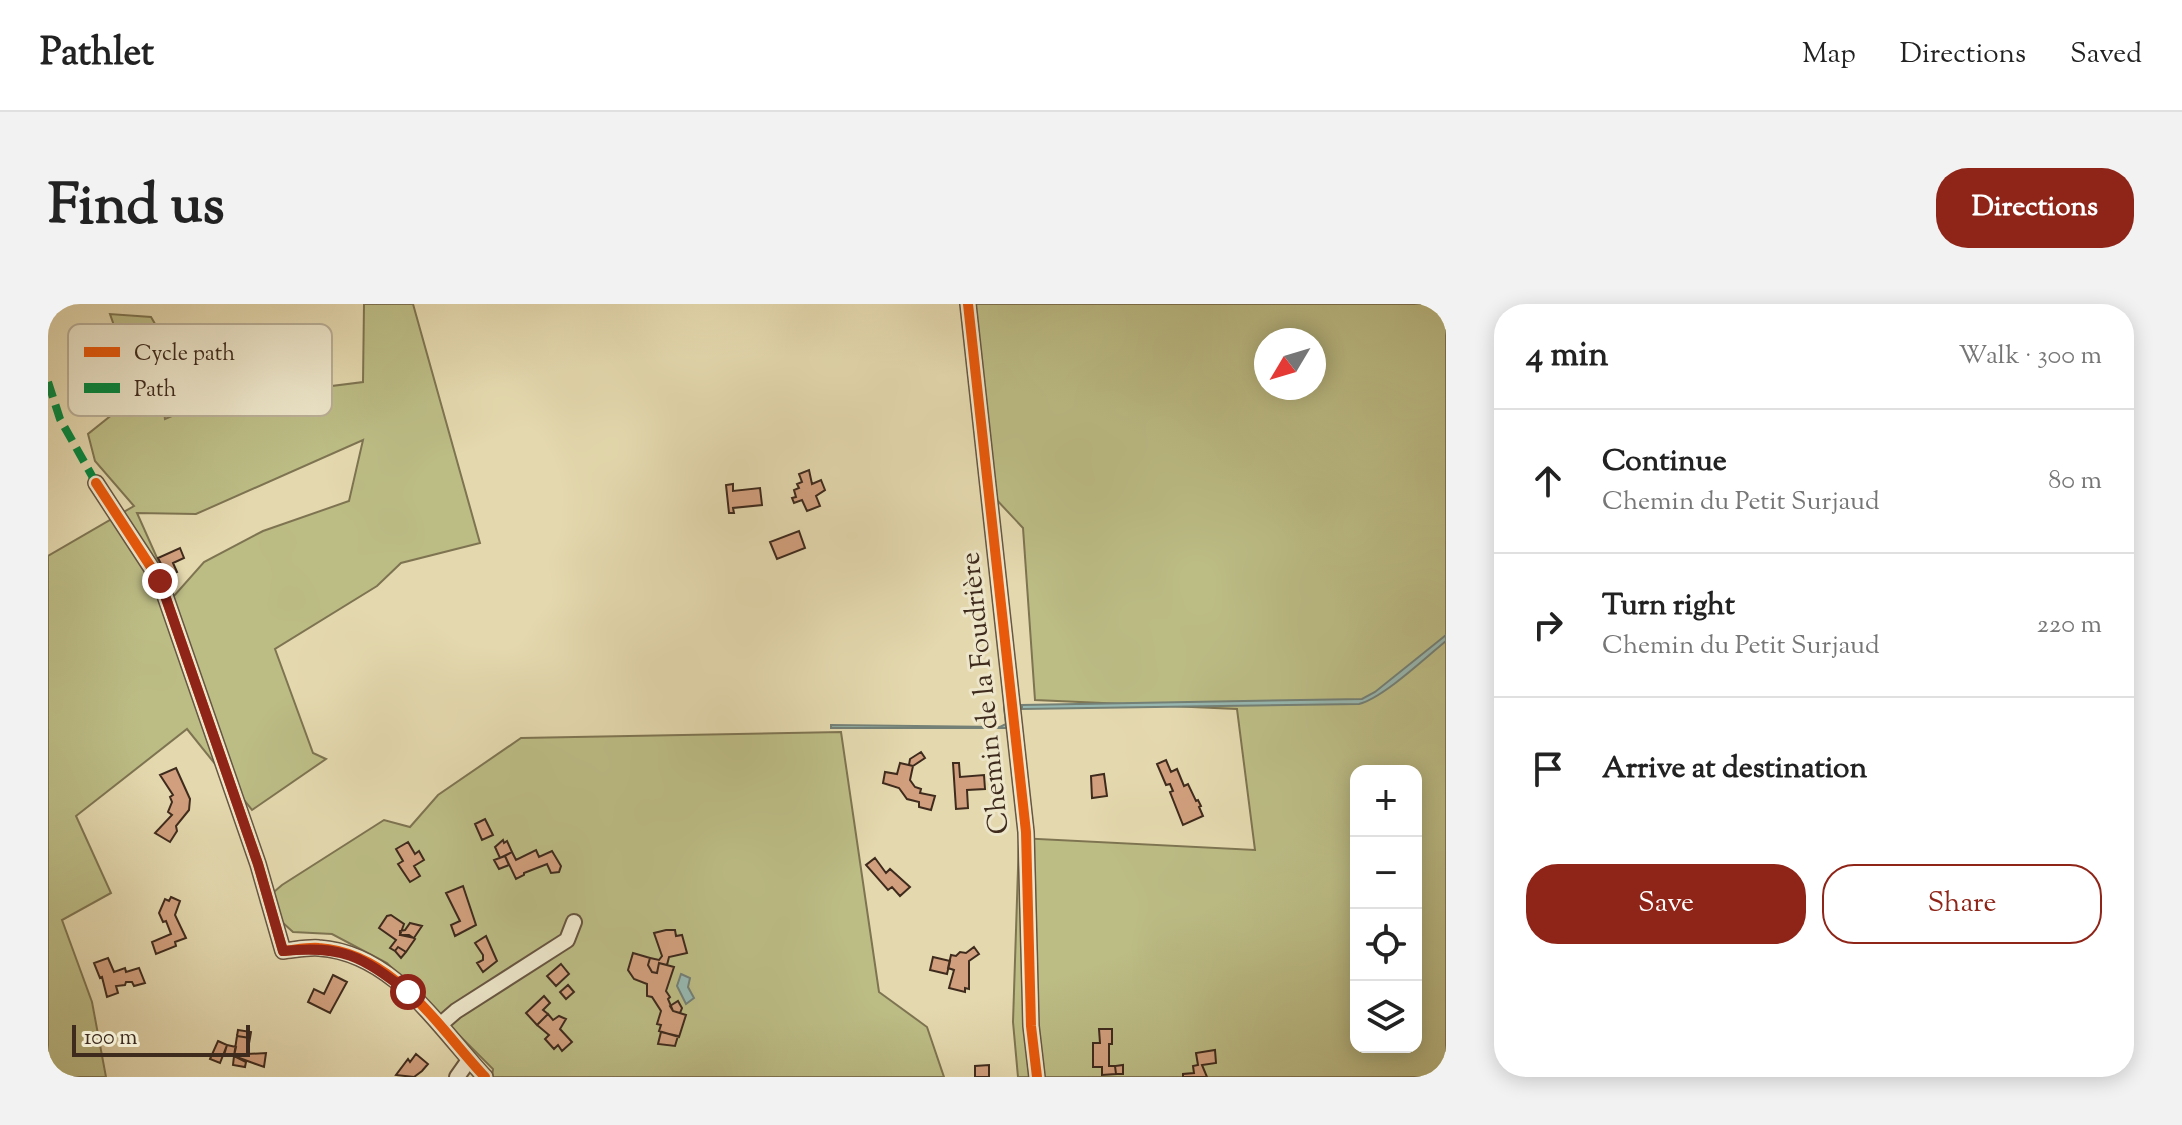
<!DOCTYPE html>
<html lang="en">
<head>
<meta charset="utf-8">
<style>
	body { margin:0; font-family:"Sorts Mill Goudy",serif; background:#f2f2f2; color:#222 }
	.controls { position:absolute; right:24px; bottom:24px; display:grid; overflow:hidden; border-radius:16px; box-shadow:0 4px 20px #0003 }
	.controls button { width:72px; height:72px; display:grid; place-items:center; padding:0; border:0; border-bottom:2px solid #e0e0e0; background:#fff; color:#222; font:40px sans-serif }
	.compass { position:absolute; left:1206px; top:24px; width:72px; height:72px; border-radius:50%; background:#fff; box-shadow:0 4px 20px #0003; rotate:232deg }
	.scale { position:absolute; left:24px; bottom:20px; width:178px; box-sizing:border-box; padding-left:8px; border:4px solid #3f2b1d; border-top:0; font-size:22px; line-height:28px; white-space:nowrap; color:#3f2b1d; -webkit-text-stroke:6px #ede6ca; paint-order:stroke }
	.stop { position:absolute; width:24px; height:24px; margin:-18px; border:6px solid #8f2418; border-radius:50%; background:#fff }
	.stop.end { background:#8f2418; border-color:#fff; box-shadow:0 2px 8px #0008 }
	.list { margin:0; padding:0; list-style:none }
	h2 { display:flex; justify-content:space-between; align-items:center; height:104px; margin:0; padding:0 32px; font-size:34px }
	h2 small { font-size:26px; font-weight:400; color:#767676 }
	.list li { display:grid; grid-template-columns:52px 1fr auto; gap:24px; align-items:center; box-sizing:border-box; height:144px; padding:0 32px; border-top:2px solid #e0e0e0 }
	.list b { display:block; font-size:30px; white-space:nowrap }
	.list p { margin:0; font-size:26px; white-space:nowrap; color:#767676 }
	.list em { font-size:26px; font-style:normal; color:#767676 }
	.actions { display:flex; gap:16px; padding:24px 32px }
	.actions a { flex:1; padding:18px 0; border:2px solid #8f2418; border-radius:32px; text-align:center; font-size:28px; color:#8f2418 }
	.actions .main { background:#8f2418; color:#fff }
	.icon { flex:none; width:44px; height:44px; fill:none; stroke:currentColor; stroke-width:2; stroke-linecap:round; stroke-linejoin:round }
	.map { position:relative; flex:none; width:1398px; height:773px; overflow:hidden; border-radius:32px }
	header { display:flex; align-items:center; gap:48px; box-sizing:border-box; height:112px; padding:0 40px; background:#fff; border-bottom:2px solid #e0e0e0 }
	header strong { font-size:38px }
	nav { display:flex; gap:44px; margin-inline-start:auto; font-size:28px }
	.intro { display:flex; align-items:center; justify-content:space-between; box-sizing:border-box; height:192px; padding:0 48px }
	h1 { margin:0; font-size:56px }
	.button { padding:20px 36px; border-radius:32px; background:#8f2418; color:#fff; font-size:28px; font-weight:700 }
	main { display:flex; gap:48px; padding:0 48px }
	aside { flex:1; background:#fff; border-radius:32px; box-shadow:0 4px 20px #0003 }
	.map>svg:first-child { display:block }
	.green { fill:#bcbc85; stroke:#7e7451; stroke-width:2; fill-rule:evenodd }
	.water { fill:#97b8b2; stroke:#748076; stroke-width:2 }
	.building { fill:#d19f7d; stroke:#3f2b1d; stroke-width:2 }
	.lines { fill:none; stroke-linecap:round; stroke-linejoin:round }
	.street-casing { stroke:#685641; stroke-width:18 }
	.street { stroke:#ede6ca; stroke-width:14 }
	.quiet { stroke:#00873e; stroke-width:8; stroke-dasharray:16 8; stroke-linecap:butt }
	.cycleway-casing { stroke:#ede6ca; stroke-width:15 }
	.cycleway { stroke:#e8590c; stroke-width:10 }
	.route { stroke:#8f2418; stroke-width:10 }
	.labels { text-anchor:middle; dominant-baseline:central; stroke-width:6; stroke-linejoin:round; paint-order:stroke }
	.street-label { font-size:28px; fill:#3f2b1d; stroke:#ede6ca }
	.key { fill:#ede6ca; stroke:#b9ae96; stroke-width:2 }
	.key-label { font-size:22px; fill:#3f2b1d }
</style>
</head>
<body>
<header>
<strong>Pathlet</strong>
<nav><a>Map</a><a>Directions</a><a>Saved</a></nav>
</header>
<div class="intro"><h1>Find us</h1><a class="button">Directions</a></div>
<main>
<div class="map">
<svg width="1398" height="773" viewBox="0 0 1398 773">
	<rect width="100%" height="100%" fill="#e4d8ae"/>
	<filter id="stains"><feTurbulence type="fractalNoise" baseFrequency=".0025" numOctaves="4"/><feColorMatrix values="0 0 0 0 .2 0 0 0 0 .09 0 0 0 0 .02 0 0 0 .5 -.17"/></filter>
	<radialGradient id="worn" r=".72"><stop offset=".6" stop-color="#630" stop-opacity="0"/><stop offset="1" stop-color="#630" stop-opacity=".3"/></radialGradient>
	<path class="green" d="M 316,0 L 365,0 L 432,239 L 353,259 L 329,282 L 227,345 L 265,449 L 278,455 L 204,506 L 139,425 L 28,512 L 63,589 L 14,616 L 44,698 L 58,773 L 0,773 L 0,252 L 86,202 L 47,157 L 40,130 L 90,90 L 62,10 L 103,13 L 117,37 L 112,75 L 117,115 L 156,98 L 315,78 ZM 315,136 L 301,197 L 215,227 L 156,258 L 126,292 L 89,209 L 148,210 Z
		M 926,0 L 1398,0 L 1398,773 L 970,773 L 965,718 L 971,534 L 1207,546 L 1189,405 L 987,396 L 975,224 L 946,193 ZM 1218,36 L 1266,36 L 1266,84 L 1218,84 ZM 1308,467 L 1368,467 L 1368,743 L 1308,743 Z
		M 793,428 L 831,688 L 879,723 L 896,773 L 444,773 L 445,765 L 339,659 L 284,630 L 245,628 L 213,599 L 234,581 L 336,516 L 362,523 L 390,491 L 473,434 Z"/>
	<path class="water" d="M 1398,331 L 1398,337 C 1377,354 1335,394 1311,400 L 974,405 L 974,401 L 1314,395 L 1327,388 Z
		M 961,401 L 958,424 L 783,424 L 783,421 L 952,423 L 958,420 L 956,403 Z
		M 633,670 L 642,674 L 640,683 L 646,694 L 638,700 L 629,682 Z"/>
	<path class="building" d="M 761,166 L 764,180 L 773,176 L 777,186 L 768,192 L 772,202 L 759,207 L 754,196 L 746,199 L 744,194 L 748,193 L 746,186 L 751,184 L 749,180 L 754,178 L 751,170 Z
		M 685,180 L 685,187 L 712,184 L 714,201 L 685,204 L 686,209 L 681,209 L 678,181 Z
		M 751,227 L 757,244 L 729,255 L 722,238 Z
		M 132,244 L 136,254 L 125,259 L 129,268 L 119,272 L 110,254 Z
		M 873,448 L 877,454 L 865,462 L 861,461 L 862,455 Z
		M 1118,456 L 1123,468 L 1129,465 L 1136,482 L 1140,480 L 1148,497 L 1150,496 L 1153,502 L 1151,503 L 1155,512 L 1135,521 L 1122,488 L 1125,487 L 1122,480 L 1118,481 L 1109,460 Z
		M 852,459 L 865,462 L 862,476 L 867,483 L 873,485 L 872,489 L 887,492 L 883,506 L 871,503 L 871,498 L 859,495 L 851,484 L 835,479 L 837,468 L 849,470 Z
		M 905,459 L 911,459 L 912,473 L 936,471 L 937,485 L 919,486 L 920,504 L 908,505 Z
		M 128,464 L 142,495 L 141,506 L 128,522 L 129,527 L 122,538 L 107,529 L 124,511 L 120,508 L 124,498 L 122,493 L 125,491 L 112,471 Z
		M 1056,470 L 1059,492 L 1044,494 L 1043,472 Z
		M 437,515 L 445,531 L 434,536 L 427,520 Z
		M 455,536 L 456,539 L 459,537 L 464,548 L 452,554 L 447,543 Z
		M 360,538 L 367,550 L 371,547 L 376,556 L 366,562 L 372,572 L 362,578 L 350,560 L 355,557 L 348,545 Z
		M 488,546 L 491,553 L 504,547 L 513,562 L 511,568 L 503,569 L 499,560 L 476,569 L 476,571 L 468,575 L 457,552 L 464,548 L 468,556 Z
		M 457,552 L 461,561 L 451,565 L 446,556 Z
		M 827,554 L 838,569 L 842,565 L 862,583 L 852,592 L 844,583 L 840,586 L 818,561 Z
		M 415,582 L 428,621 L 407,632 L 403,621 L 412,617 L 398,589 Z
		M 123,593 L 132,597 L 127,611 L 138,634 L 127,638 L 128,642 L 108,650 L 104,638 L 123,630 L 118,617 L 115,618 L 111,609 L 117,595 L 121,597 Z
		M 343,611 L 356,620 L 352,631 L 361,631 L 367,635 L 358,648 L 350,643 L 347,647 L 342,644 L 348,636 L 331,624 L 339,612 Z
		M 362,619 L 374,622 L 366,634 L 352,631 L 352,627 L 357,626 Z
		M 618,626 L 627,626 L 628,632 L 634,631 L 639,649 L 621,653 L 619,661 L 611,659 L 609,669 L 604,668 L 600,661 L 602,654 L 611,656 L 614,652 L 606,629 Z
		M 438,632 L 449,657 L 435,668 L 429,659 L 435,656 L 435,651 L 427,639 Z
		M 350,643 L 358,648 L 353,654 L 347,647 Z
		M 926,643 L 931,650 L 921,657 L 921,685 L 917,684 L 917,688 L 901,684 L 906,666 L 900,664 L 903,651 L 908,652 L 912,648 L 918,649 Z
		M 585,649 L 602,654 L 600,661 L 604,668 L 609,669 L 611,659 L 626,663 L 618,687 L 622,693 L 620,695 L 625,707 L 638,711 L 631,733 L 611,727 L 613,721 L 609,720 L 613,707 L 604,693 L 599,692 L 599,680 L 586,675 L 580,666 Z
		M 885,653 L 902,657 L 899,670 L 882,666 Z
		M 60,654 L 66,668 L 77,664 L 78,668 L 91,664 L 97,679 L 86,682 L 84,678 L 78,678 L 77,681 L 68,682 L 70,689 L 59,693 L 54,673 L 52,674 L 46,659 Z
		M 513,660 L 521,670 L 508,682 L 499,672 Z
		M 285,671 L 299,678 L 282,709 L 260,698 L 266,685 L 276,690 Z
		M 520,681 L 526,688 L 518,695 L 512,688 Z
		M 496,692 L 502,699 L 495,706 L 500,710 L 489,721 L 478,709 Z
		M 630,697 L 634,704 L 632,709 L 625,707 L 622,702 Z
		M 500,710 L 505,716 L 511,712 L 518,715 L 512,725 L 524,738 L 514,747 L 510,741 L 506,745 L 497,735 L 501,731 L 489,721 Z
		M 1051,725 L 1064,725 L 1064,740 L 1061,740 L 1061,762 L 1067,762 L 1068,770 L 1054,771 L 1054,763 L 1045,763 L 1045,739 L 1052,739 Z
		M 190,726 L 203,728 L 202,734 L 189,732 Z
		M 613,728 L 630,732 L 627,742 L 610,740 Z
		M 189,732 L 202,734 L 199,750 L 218,749 L 216,763 L 186,752 Z
		M 170,737 L 179,741 L 172,759 L 162,755 Z
		M 179,741 L 188,743 L 186,752 L 176,751 Z
		M 1167,746 L 1168,759 L 1154,761 L 1159,773 L 1135,773 L 1135,770 L 1146,769 L 1145,762 L 1150,761 L 1148,749 Z
		M 368,750 L 380,760 L 374,767 L 366,773 L 348,771 L 360,755 L 362,758 Z
		M 186,752 L 198,758 L 197,763 L 185,761 Z
		M 941,761 L 941,773 L 927,773 L 927,762 Z
		M 1075,761 L 1075,770 L 1068,770 L 1067,762 Z"/>
	<g class="lines">
		<g class="street-casing">
			<path id="street" d="M 920,0 L 978,528 L 983,722 L 989,773
				M 48,179 L 112,277 L 210,560 L 235,647 C 246,646 260,643 271,644 C 346,649 391,724 437,773
				M 393,720 L 408,707 L 519,636 L 526,618
				M 409,773 L 421,756"/>
		</g>
		<use href="#street" class="street"/>
		<path class="quiet" d="M 0,78 L 12,115 L 48,179"/>
		<g class="cycleway-casing">
			<path id="cycleway" d="M 920,0 L 978,528 L 983,722 L 989,773
				M 48,179 L 112,277 L 210,560 L 235,647 C 246,646 260,643 271,644 C 346,649 391,724 437,773"/>
		</g>
		<use href="#cycleway" class="cycleway"/>
	</g>
	<g class="lines">
		<path class="route" d="M 112,277 L 210,560 L 235,647 C 295,641 313,652 360,688"/>
	</g>
	<g class="labels">
		<g class="street-label">
			<text transform="translate(938 389) rotate(-96)">Chemin de la Foudrière</text>
		</g>
	</g>
	<rect x="20" y="20" width="264" height="92" rx="12" class="key"/>
	<rect x="36" y="43" width="36" height="10" fill="#e8590c"/>
	<rect x="36" y="79" width="36" height="10" fill="#00873e"/>
	<g class="key-label">
		<text x="86" y="56">Cycle path</text>
		<text x="86" y="92">Path</text>
	</g>
	<rect width="100%" height="100%" filter="url(#stains)"/>
	<rect width="100%" height="100%" fill="url(#worn)"/>
</svg>
<div class="controls">
<button>+</button>
<button>−</button>
<button><svg class="icon" aria-label="locate" viewBox="0 0 24 24"><circle cx="12" cy="12" r="6"/><path d="M12 2v4M12 18v4M2 12h4M18 12h4"/></svg></button>
<button><svg class="icon" aria-label="layers" viewBox="0 0 24 24"><path d="M12 4l9 5-9 5-9-5zM3 14l9 5 9-5"/></svg></button>
</div>
<svg class="compass" viewBox="-18 -18 36 36"><path d="M0-13l5 13h-10z" fill="#e53935"/><path d="M0 13l5-13h-10z" fill="#767676"/></svg>
<div class="scale">100 m</div>
<div class="stop" style="left:360px;top:688px"></div>
<div class="stop end" style="left:112px;top:277px"></div>
</div>
<aside>
<h2>4 min<small>Walk · 300 m</small></h2>
<ul class="list">
<li><svg class="icon" aria-label="ahead" viewBox="0 0 24 24"><path d="M12 20V5M6 11l6-6 6 6"/></svg><div><b>Continue</b><p>Chemin du Petit Surjaud</p></div><em>80 m</em></li>
<li><svg class="icon" aria-label="right" viewBox="0 0 24 24"><path d="M7 20v-9h11M14 6l5 5-5 5"/></svg><div><b>Turn right</b><p>Chemin du Petit Surjaud</p></div><em>220 m</em></li>
<li><svg class="icon" aria-label="arrive" viewBox="0 0 24 24"><path d="M6 21V4h12l-3 4 3 4H6"/></svg><div><b>Arrive at destination</b></div></li>
</ul>
<div class="actions"><a class="main">Save</a><a>Share</a></div>
</aside>
</main>
</body>
</html>
